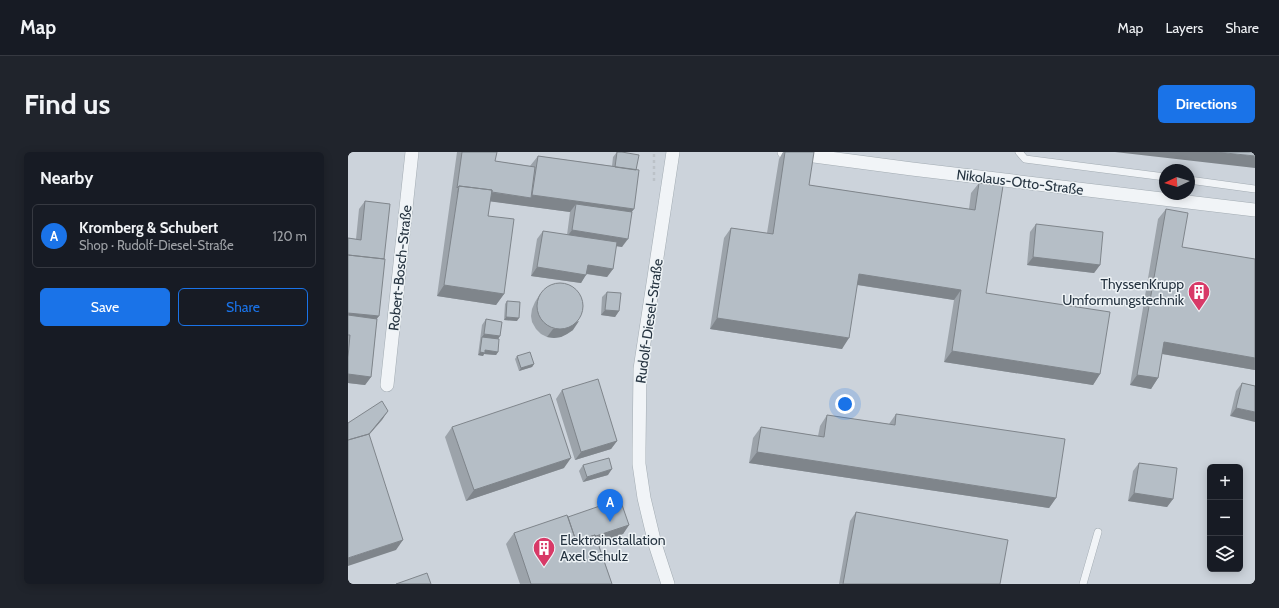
<!DOCTYPE html>
<html lang="en">
<head>
<meta charset="utf-8">
<style>
	body { margin:0; font-family:Cabin,sans-serif; background:#20242c; color:#f1f3f6 }
	.controls { position:absolute; right:12px; bottom:12px; display:grid; overflow:hidden; border-radius:6px; box-shadow:0 2px 10px #0003 }
	.controls button { width:36px; height:36px; display:grid; place-items:center; padding:0; border:0; border-bottom:1px solid #363941; background:#171b24; color:#f1f3f6; font:20px sans-serif }
	.compass { position:absolute; left:811px; top:12px; width:36px; height:36px; border-radius:50%; background:#171b24; box-shadow:0 2px 10px #0003; rotate:266deg }
	.you { position:absolute; left:497px; top:252px; width:14px; height:14px; margin:-10px; border:3px solid #fff; border-radius:50%; background:#1a73e8; box-shadow:0 0 0 6px #1a73e833 }
	.badge { display:grid; place-items:center; width:26px; height:26px; border-radius:50%; background:#1a73e8; color:#fff; font-size:13px; font-weight:700 }
	.pin { position:absolute; translate:-50% -33px; filter:drop-shadow(0 1px 2px #0008) }
	.pin::after { content:''; position:absolute; top:21px; width:14px; height:12px; background:inherit; clip-path:polygon(0 0,100% 0,50% 100%) }
	.list { margin:0; padding:0; list-style:none }
	h2 { display:flex; justify-content:space-between; align-items:center; height:52px; margin:0; padding:0 16px; font-size:17px }
	h2 small { font-size:13px; font-weight:400; color:#9ea1a6 }
	.list li { display:grid; grid-template-columns:26px 1fr auto; gap:12px; align-items:center; box-sizing:border-box; height:64px; margin:0 8px 8px; padding:0 8px; border:1px solid #363941; border-radius:6px }
	.list b { display:block; font-size:15px; white-space:nowrap }
	.list p { margin:0; font-size:13px; white-space:nowrap; color:#9ea1a6 }
	.list em { font-size:13px; font-style:normal; color:#9ea1a6 }
	.actions { display:flex; gap:8px; padding:12px 16px }
	.actions a { flex:1; padding:9px 0; border:1px solid #1a73e8; border-radius:6px; text-align:center; font-size:14px; color:#1a73e8 }
	.actions .main { background:#1a73e8; color:#fff }
	.icon { flex:none; width:22px; height:22px; fill:none; stroke:currentColor; stroke-width:2; stroke-linecap:round; stroke-linejoin:round }
	.map { position:relative; flex:none; width:907px; height:432px; overflow:hidden; border-radius:6px }
	header { display:flex; align-items:center; gap:24px; box-sizing:border-box; height:56px; padding:0 20px; background:#171b24; border-bottom:1px solid #363941 }
	header strong { font-size:19px }
	nav { display:flex; gap:22px; margin-inline-start:auto; font-size:14px }
	.intro { display:flex; align-items:center; justify-content:space-between; box-sizing:border-box; height:96px; padding:0 24px }
	h1 { margin:0; font-size:28px }
	.button { padding:10px 18px; border-radius:6px; background:#1a73e8; color:#fff; font-size:14px; font-weight:700 }
	main { display:flex; gap:24px; padding:0 24px }
	aside { flex:1; background:#171b24; border-radius:6px; box-shadow:0 2px 10px #0003 }
	.map>svg:first-child { display:block }
	.built { fill:#ccd3db; fill-rule:evenodd }
	.lines { fill:none; stroke-linecap:round; stroke-linejoin:round }
	.lane-casing { stroke:#a3acb3; stroke-width:8 }
	.street-casing { stroke:#a3acb3; stroke-width:14 }
	.path { stroke:#bcc2c8; stroke-width:2.5; stroke-dasharray:3 3; stroke-linecap:butt }
	.lane { stroke:#f1f4f7; stroke-width:7 }
	.street { stroke:#f1f4f7; stroke-width:13 }
	.wall { fill:#9ca3aa }
	.shaded-wall { fill:#7f858b }
	.building { fill:#b5bec6; stroke:#7f858b }
	.labels { text-anchor:middle; dominant-baseline:central; stroke-width:3; stroke-linejoin:round; paint-order:stroke }
	.street-label { font-size:14px; fill:#263441; stroke:#eef3f6 }
	.poi-label { font-size:14px; fill:#263441; stroke:#eef3f6; text-anchor:end }
</style>
</head>
<body>
<header>
<strong>Map</strong>
<nav><a>Map</a><a>Layers</a><a>Share</a></nav>
</header>
<div class="intro"><h1>Find us</h1><a class="button">Directions</a></div>
<main>
<aside>
<h2>Nearby<small></small></h2>
<ul class="list">
<li><span class="badge">A</span><div><b>Kromberg &amp; Schubert</b><p>Shop · Rudolf-Diesel-Straße</p></div><em>120 m</em></li>
</ul>
<div class="actions"><a class="main">Save</a><a>Share</a></div>
</aside>
<div class="map">
<svg width="907" height="432" viewBox="0 0 907 432">
	<rect width="100%" height="100%" fill="#dee4e9"/>
	<path class="built" d="M 0,0 L 907,0 L 907,432 L 0,432 ZM 817,18 L 841,18 L 841,42 L 817,42 ZM 862,315 L 892,315 L 892,417 L 862,417 Z"/>
	<g class="lines">
		<g class="lane-casing">
			<path id="lane" d="M 671,0 L 677,7 L 817,25
				M 841,28 L 907,37
				M 735,432 L 750,380"/>
		</g>
		<g class="street-casing">
			<path id="street" d="M 436,0 L 564,17 L 907,58
				M 39,233 L 64,0
				M 320,432 L 307,392 L 296,346 L 291,312 L 291,297 L 292,217 L 325,0"/>
		</g>
		<path class="path" d="M 306,29 L 306,0"/>
		<use href="#lane" class="lane"/>
		<use href="#street" class="street"/>
	</g>
	<path class="wall" d="M 109,0 L 114,0 L 147,9 L 182,14 L 190,4 L 264,14 L 265,5 L 269,0 L 274,0 L 288,18 L 284,60 L 274,95 L 268,94 L 265,117 L 259,125 L 238,122 L 233,131 L 183,124 L 189,87 L 195,79 L 219,83 L 222,60 L 142,49 L 140,64 L 156,142 L 148,153 L 89,144 Z
		M 435,0 L 464,0 L 461,33 L 621,57 L 623,41 L 631,31 L 638,141 L 752,222 L 745,233 L 596,210 L 606,148 L 509,133 L 494,197 L 362,177 L 376,86 L 383,76 L 419,81 L 431,7 Z
		M 17,49 L 29,167 L 23,225 L 17,233 L 0,231 L 0,86 L 8,87 L 11,57 Z
		M 818,57 L 834,95 L 907,107 L 907,218 L 814,202 L 810,226 L 803,237 L 782,233 L 810,67 Z
		M 688,72 L 752,113 L 746,121 L 679,113 L 682,80 Z
		M 259,140 L 271,159 L 267,165 L 253,163 L 254,145 Z
		M 192,142 L 225,178 L 219,182 L 213,185 L 206,186 L 199,185 L 193,182 L 188,177 L 184,170 L 183,164 L 184,157 L 187,150 Z
		M 159,149 L 169,169 L 156,168 L 157,152 Z
		M 138,167 L 152,184 L 150,187 L 150,200 L 148,203 L 136,202 L 135,204 L 130,203 L 134,173 Z
		M 169,204 L 186,212 L 184,215 L 171,219 L 167,207 Z
		M 894,231 L 907,234 L 882,264 L 888,239 Z
		M 214,238 L 269,289 L 263,297 L 227,308 L 208,247 Z
		M 548,262 L 708,346 L 701,356 L 401,311 L 405,286 L 413,275 L 470,284 L 472,274 L 479,263 L 541,272 Z
		M 104,275 L 216,316 L 118,349 L 97,285 Z
		M 791,311 L 825,347 L 819,355 L 780,349 L 785,319 Z
		M 235,313 L 260,323 L 235,330 L 231,319 Z
		M 508,360 L 652,432 L 491,432 L 502,369 Z
		M 281,373 L 275,382 L 250,390 L 264,432 L 172,432 L 158,392 L 166,381 Z"/>
	<path class="shaded-wall" d="M 767,0 L 868,0 L 907,4 L 907,16 Z
		M 110,36 L 183,46 L 184,43 L 286,57 L 278,68 L 228,52 L 222,60 L 109,45 Z
		M 224,78 L 280,87 L 274,95 L 218,86 Z
		M 685,105 L 752,113 L 746,121 L 679,113 Z
		M 240,113 L 265,117 L 259,125 L 234,121 Z
		M 189,115 L 238,123 L 233,131 L 183,124 Z
		M 511,122 L 613,138 L 606,148 L 504,132 Z
		M 96,133 L 156,142 L 148,153 L 89,144 Z
		M 257,158 L 271,159 L 267,165 L 253,163 Z
		M 0,161 L 31,164 L 23,175 L 0,172 Z
		M 158,165 L 171,166 L 169,169 L 156,168 Z
		M 369,166 L 501,186 L 494,197 L 362,177 Z
		M 231,169 L 225,178 L 219,182 L 213,185 L 206,186 L 199,185 L 205,177 Z
		M 136,182 L 152,184 L 148,190 L 134,185 Z
		M 816,190 L 907,206 L 907,218 L 809,201 Z
		M 137,198 L 150,200 L 148,203 L 136,202 L 135,204 L 130,203 L 132,200 Z
		M 604,199 L 752,222 L 745,233 L 596,210 Z
		M 186,212 L 184,215 L 171,219 L 173,216 Z
		M 0,222 L 23,225 L 17,233 L 0,231 Z
		M 789,223 L 810,226 L 803,237 L 782,233 Z
		M 888,256 L 907,260 L 907,270 L 882,264 Z
		M 40,259 L 34,268 L 13,292 L 0,297 Z
		M 269,289 L 263,297 L 227,308 L 233,300 Z
		M 409,300 L 708,346 L 701,356 L 401,311 Z
		M 223,306 L 216,316 L 118,349 L 126,338 Z
		M 264,317 L 260,323 L 235,330 L 239,325 Z
		M 786,341 L 825,347 L 819,355 L 780,349 Z
		M 281,373 L 275,382 L 221,400 L 227,391 Z
		M 55,388 L 48,398 L 0,414 L 0,406 Z"/>
	<path class="building" d="M 114,0 L 149,0 L 147,9 L 187,15 L 183,46 L 144,40 L 144,38 L 111,34 L 109,36 Z
		M 269,0 L 274,0 L 291,3 L 288,18 L 267,15 Z
		M 437,0 L 466,0 L 461,33 L 627,58 L 631,31 L 655,34 L 638,141 L 762,160 L 752,222 L 604,199 L 613,138 L 511,122 L 501,186 L 369,166 L 383,76 L 425,82 Z
		M 868,0 L 907,0 L 907,4 Z
		M 190,4 L 291,18 L 286,57 L 184,43 Z
		M 111,34 L 144,38 L 140,64 L 166,67 L 156,142 L 96,133 Z
		M 17,49 L 42,52 L 36,107 L 0,103 L 0,86 L 13,88 Z
		M 228,52 L 284,60 L 280,87 L 224,78 Z
		M 818,57 L 840,61 L 834,95 L 907,107 L 907,206 L 816,190 L 810,226 L 789,223 Z
		M 688,72 L 755,80 L 752,113 L 685,105 Z
		M 195,79 L 269,90 L 265,117 L 240,113 L 238,123 L 189,115 Z
		M 0,103 L 37,107 L 31,164 L 0,161 Z
		M189 154a23 23 0 1 1 46 0a23 23 0 1 1-46 0Z
		M 259,140 L 273,141 L 271,159 L 257,158 Z
		M 159,149 L 172,150 L 171,166 L 158,165 Z
		M 0,163 L 29,167 L 23,225 L 0,222 L 0,205 L 2,183 L 0,183 Z
		M 138,167 L 154,170 L 152,184 L 136,182 Z
		M 134,185 L 151,187 L 150,200 L 137,198 L 137,201 L 132,200 Z
		M 182,200 L 186,212 L 173,216 L 169,204 Z
		M 250,227 L 269,289 L 233,300 L 214,238 Z
		M 894,231 L 907,234 L 907,260 L 888,256 Z
		M 202,242 L 223,306 L 126,338 L 104,275 Z
		M 34,249 L 40,259 L 21,282 L 0,288 L 0,271 Z
		M 548,262 L 717,287 L 708,346 L 409,300 L 413,275 L 476,285 L 479,263 L 547,273 Z
		M 21,282 L 55,388 L 0,406 L 0,288 Z
		M 261,306 L 264,317 L 239,325 L 235,313 Z
		M 791,311 L 829,316 L 825,347 L 786,341 Z
		M 272,347 L 281,373 L 248,384 L 247,383 L 228,389 L 220,365 Z
		M 508,360 L 660,388 L 652,432 L 495,432 Z
		M 219,363 L 228,389 L 247,383 L 264,432 L 183,432 L 166,381 Z
		M 79,421 L 83,432 L 48,432 Z"/>
	<defs>
		<g id="building-pin" transform="scale(1.15)"><path d="M0 17L-7.5 6A9.5 9.5 0 1 1 7.5 6Z" fill="#d83967" stroke="#eef3f6"/><path d="M-4-6H4V6H1V3H-1V6H-4ZM-2.5-4.3h1.7v1.8h-1.7ZM.8-4.3h1.7v1.8H.8ZM-2.5-1h1.7V.8h-1.7ZM.8-1h1.7V.8H.8Z" fill="#fff"/></g>
	</defs>
	<g fill-rule="evenodd">
		<use href="#building-pin" x="851" y="140"/>
		<use href="#building-pin" x="196" y="396"/>
	</g>
	<g class="labels">
		<g class="street-label">
			<text transform="translate(672 30) rotate(7)">Nikolaus-Otto-Straße</text>
			<text transform="translate(52 116) rotate(-84)">Robert-Bosch-Straße</text>
			<text transform="translate(301 169) rotate(-82)">Rudolf-Diesel-Straße</text>
		</g>
		<g class="poi-label">
			<text x="836" y="132">ThyssenKrupp<tspan x="836" dy="16">Umformungstechnik</tspan></text>
			<text x="212" y="388" text-anchor="start">Elektroinstallation<tspan x="212" dy="16">Axel Schulz</tspan></text>
		</g>
	</g>
</svg>
<div class="controls">
<button>+</button>
<button>−</button>
<button><svg class="icon" aria-label="layers" viewBox="0 0 24 24"><path d="M12 4l9 5-9 5-9-5zM3 14l9 5 9-5"/></svg></button>
</div>
<svg class="compass" viewBox="-18 -18 36 36"><path d="M0-13l5 13h-10z" fill="#e53935"/><path d="M0 13l5-13h-10z" fill="#9ea1a6"/></svg>
<div class="you"></div>
<div class="pin badge" style="left:262px;top:370px">A</div>
</div>
</main>
</body>
</html>
